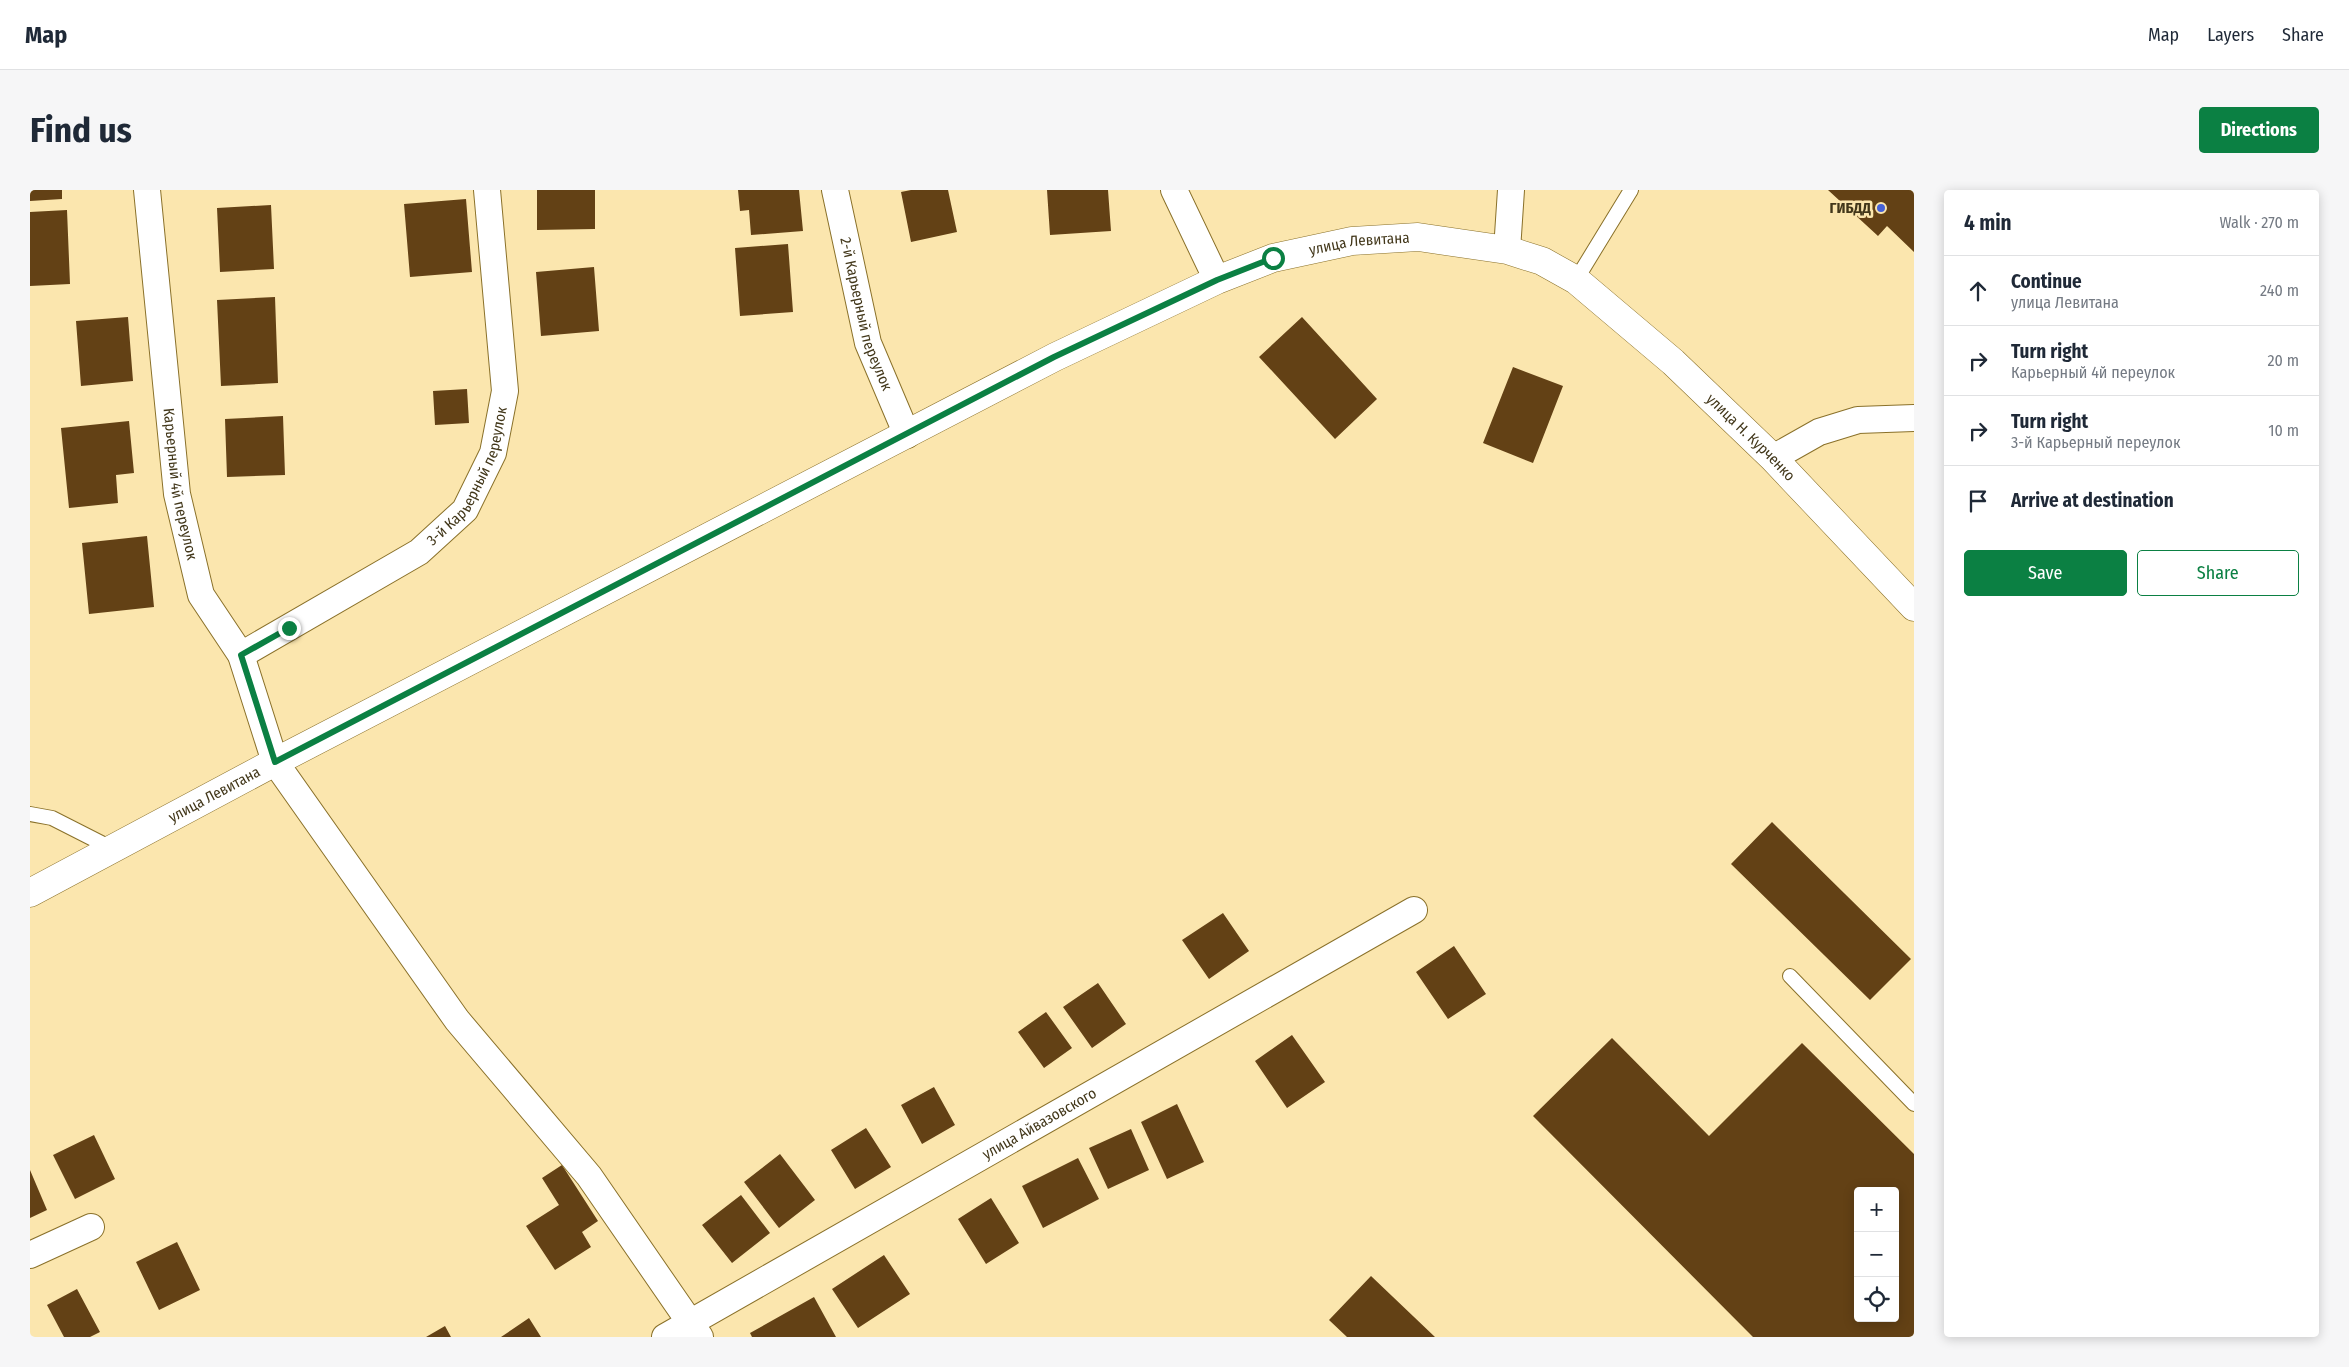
<!DOCTYPE html>
<html lang="en">
<head>
<meta charset="utf-8">
<style>
	body { margin:0; font-family:"Fira Sans Condensed",sans-serif; background:#f6f6f7; color:#1f2937 }
	.controls { position:absolute; right:15px; bottom:15px; display:grid; overflow:hidden; border-radius:5px; box-shadow:0 2px 12px #0003 }
	.controls button { width:45px; height:45px; display:grid; place-items:center; padding:0; border:0; border-bottom:1px solid #e0e1e3; background:#fff; color:#1f2937; font:25px sans-serif }
	.stop { position:absolute; width:15px; height:15px; margin:-11px; border:4px solid #0b8043; border-radius:50%; background:#fff }
	.stop.end { background:#0b8043; border-color:#fff; box-shadow:0 1px 5px #0008 }
	.list { margin:0; padding:0; list-style:none }
	h2 { display:flex; justify-content:space-between; align-items:center; height:65px; margin:0; padding:0 20px; font-size:21px }
	h2 small { font-size:16px; font-weight:400; color:#747a83 }
	.list li { display:grid; grid-template-columns:32px 1fr auto; gap:15px; align-items:center; box-sizing:border-box; height:70px; padding:0 20px; border-top:1px solid #e0e1e3 }
	.list b { display:block; font-size:19px; white-space:nowrap }
	.list p { margin:0; font-size:16px; white-space:nowrap; color:#747a83 }
	.list em { font-size:16px; font-style:normal; color:#747a83 }
	.actions { display:flex; gap:10px; padding:15px 20px }
	.actions a { flex:1; padding:11px 0; border:1px solid #0b8043; border-radius:5px; text-align:center; font-size:18px; color:#0b8043 }
	.actions .main { background:#0b8043; color:#fff }
	.icon { flex:none; width:28px; height:28px; fill:none; stroke:currentColor; stroke-width:2; stroke-linecap:round; stroke-linejoin:round }
	.map { position:relative; flex:none; width:1884px; height:1147px; overflow:hidden; border-radius:5px }
	header { display:flex; align-items:center; gap:30px; box-sizing:border-box; height:70px; padding:0 25px; background:#fff; border-bottom:1px solid #e0e1e3 }
	header strong { font-size:24px }
	nav { display:flex; gap:28px; margin-inline-start:auto; font-size:18px }
	.intro { display:flex; align-items:center; justify-content:space-between; box-sizing:border-box; height:120px; padding:0 30px }
	h1 { margin:0; font-size:35px }
	.button { padding:12px 22px; border-radius:5px; background:#0b8043; color:#fff; font-size:18px; font-weight:700 }
	main { display:flex; gap:30px; padding:0 30px }
	aside { flex:1; background:#fff; border-radius:5px; box-shadow:0 2px 12px #0003 }
	.map>svg:first-child { display:block }
	.building { fill:#634115; fill-rule:evenodd }
	.lines { fill:none; stroke-linecap:round; stroke-linejoin:round }
	.service-casing { stroke:#8a712a; stroke-width:16 }
	.minor-casing { stroke:#8a712a; stroke-width:28 }
	.secondary-casing { stroke:#8a712a; stroke-width:29 }
	.service { stroke:#fff; stroke-width:14 }
	.minor { stroke:#fff; stroke-width:26 }
	.secondary { stroke:#fff; stroke-width:28 }
	.route { stroke:#0b8043; stroke-width:6 }
	.poi-dot { fill:#4661d5; stroke:#fbe6ae; stroke-width:2 }
	.labels { text-anchor:middle; dominant-baseline:central; stroke-width:5; stroke-linejoin:round; paint-order:stroke }
	.poi-label { font-size:15px; font-weight:bold; fill:#42371a; stroke:#fbe6ae; text-anchor:end }
	.street-label { font-size:15px; fill:#42371a; stroke:#fbe6ae }
</style>
</head>
<body>
<header>
<strong>Map</strong>
<nav><a>Map</a><a>Layers</a><a>Share</a></nav>
</header>
<div class="intro"><h1>Find us</h1><a class="button">Directions</a></div>
<main>
<div class="map">
<svg width="1884" height="1147" viewBox="0 0 1884 1147">
	<rect width="100%" height="100%" fill="#fbe6ae"/>
	<path class="building" d="M 0,0 L 32,0 L 32,9 L 0,11 Z
		M 507,0 L 565,0 L 565,39 L 507,40 Z
		M 708,0 L 769,0 L 773,41 L 721,45 L 719,20 L 710,21 Z
		M 881,0 L 918,0 L 927,42 L 881,52 L 871,2 Z
		M 1017,0 L 1078,0 L 1081,41 L 1020,45 Z
		M 1798,0 L 1884,0 L 1884,62 L 1857,36 L 1848,46 Z
		M 436,9 L 442,82 L 380,87 L 374,14 Z
		M 241,15 L 244,79 L 190,82 L 187,18 Z
		M 37,20 L 40,94 L 0,96 L 0,22 Z
		M 758,54 L 763,122 L 710,126 L 705,58 Z
		M 564,77 L 569,141 L 511,146 L 506,82 Z
		M 245,107 L 248,193 L 191,196 L 187,110 Z
		M 98,127 L 103,191 L 51,196 L 46,131 Z
		M 1272,127 L 1347,209 L 1305,249 L 1229,167 Z
		M 1483,177 L 1533,196 L 1503,273 L 1453,253 Z
		M 437,199 L 439,233 L 405,235 L 403,201 Z
		M 253,226 L 255,285 L 197,287 L 195,229 Z
		M 99,231 L 104,283 L 86,285 L 88,313 L 39,318 L 31,238 Z
		M 117,346 L 124,417 L 59,424 L 52,353 Z
		M 1742,632 L 1881,769 L 1840,810 L 1701,674 Z
		M 1193,723 L 1219,761 L 1179,789 L 1152,750 Z
		M 1424,756 L 1456,804 L 1418,829 L 1386,782 Z
		M 1068,793 L 1096,834 L 1062,858 L 1033,817 Z
		M 1016,822 L 1042,858 L 1014,878 L 988,842 Z
		M 1262,845 L 1295,892 L 1257,918 L 1225,871 Z
		M 1582,848 L 1679,946 L 1772,853 L 1884,964 L 1884,1147 L 1723,1147 L 1503,926 ZM 1828,1001 L 1865,1001 L 1865,1128 L 1828,1128 Z
		M 904,897 L 925,935 L 892,954 L 871,915 Z
		M 1147,914 L 1174,972 L 1137,989 L 1111,932 Z
		M 836,938 L 861,977 L 825,999 L 801,960 Z
		M 1101,939 L 1119,980 L 1078,999 L 1059,958 Z
		M 64,945 L 85,989 L 45,1009 L 23,965 Z
		M 750,964 L 785,1010 L 749,1038 L 714,992 Z
		M 1048,968 L 1069,1009 L 1013,1038 L 992,996 Z
		M 532,975 L 568,1031 L 552,1042 L 561,1057 L 525,1080 L 496,1036 L 529,1015 L 512,988 Z
		M 0,980 L 17,1020 L 0,1028 Z
		M 711,1005 L 740,1043 L 702,1073 L 672,1035 Z
		M 961,1008 L 989,1053 L 956,1074 L 928,1029 Z
		M 147,1052 L 170,1100 L 129,1120 L 106,1072 Z
		M 854,1065 L 880,1104 L 828,1138 L 802,1099 Z
		M 1341,1086 L 1405,1147 L 1317,1147 L 1299,1130 Z
		M 47,1099 L 70,1142 L 60,1147 L 34,1147 L 17,1115 Z
		M 784,1107 L 806,1147 L 722,1147 L 720,1143 Z
		M 499,1128 L 511,1147 L 471,1147 Z
		M 415,1136 L 421,1147 L 396,1147 Z"/>
	<g class="lines">
		<g class="service-casing">
			<path id="service" d="M 1546,90 L 1601,0
				M 0,624 L 22,628 L 83,659
				M 1760,786 L 1884,914"/>
		</g>
		<g class="minor-casing">
			<g id="minor">
				<path id="s1" d="M 117,0 L 147,304 L 171,405 L 211,465 L 245,572 L 427,830 L 559,986 L 670,1147"/>
				<path id="s2" d="M 805,0 L 838,153 L 877,245"/>
				<path d="M 1144,0 L 1187,90"/>
				<path d="M 1477,60 L 1481,0"/>
				<path d="M 1743,268 L 1789,242 L 1828,230 L 1884,228"/>
				<path id="s3" d="M 211,465 L 389,362 L 435,320 L 463,263 L 475,201 L 457,0"/>
				<path d="M 0,1065 L 61,1037"/>
				<path id="s4" d="M 635,1147 L 1384,720"/>
			</g>
		</g>
		<g class="secondary-casing">
			<g id="secondary">
				<path id="s5" d="M 0,703 L 245,572 L 1025,167 L 1187,90 L 1243,68 L 1322,51 L 1388,47 L 1477,60 L 1512,71 L 1546,90 L 1643,172 L 1743,268 L 1884,417"/>
			</g>
		</g>
		<use href="#service" class="service"/>
		<use href="#minor" class="minor"/>
		<use href="#secondary" class="secondary"/>
	</g>
	<g class="lines">
		<path class="route" d="M 259,438 L 211,465 L 245,572 L 1024,167 L 1187,90 L 1243,68"/>
	</g>
	<circle class="poi-dot" cx="1851" cy="18" r="5"/>
	<g class="labels">
		<g class="poi-label">
			<text x="1841" y="18">ГИБДД</text>
		</g>
		<g class="street-label">
			<text stroke="none"><textPath href="#s5" startOffset="1484">улица Левитана</textPath></text>
			<text stroke="none"><textPath href="#s2" startOffset="128">2-й Карьерный переулок</textPath></text>
			<text stroke="none"><textPath href="#s5" startOffset="1944">улица Н. Курченко</textPath></text>
			<text stroke="none"><textPath href="#s3" startOffset="299">3-й Карьерный переулок</textPath></text>
			<text stroke="none"><textPath href="#s1" startOffset="296">Карьерный 4й переулок</textPath></text>
			<text stroke="none"><textPath href="#s5" startOffset="209">улица Левитана</textPath></text>
			<text stroke="none"><textPath href="#s4" startOffset="431">улица Айвазовского</textPath></text>
		</g>
	</g>
</svg>
<div class="controls">
<button>+</button>
<button>−</button>
<button><svg class="icon" aria-label="locate" viewBox="0 0 24 24"><circle cx="12" cy="12" r="6"/><path d="M12 2v4M12 18v4M2 12h4M18 12h4"/></svg></button>
</div>
<div class="stop" style="left:1243px;top:68px"></div>
<div class="stop end" style="left:259px;top:438px"></div>
</div>
<aside>
<h2>4 min<small>Walk · 270 m</small></h2>
<ul class="list">
<li><svg class="icon" aria-label="ahead" viewBox="0 0 24 24"><path d="M12 20V5M6 11l6-6 6 6"/></svg><div><b>Continue</b><p>улица Левитана</p></div><em>240 m</em></li>
<li><svg class="icon" aria-label="right" viewBox="0 0 24 24"><path d="M7 20v-9h11M14 6l5 5-5 5"/></svg><div><b>Turn right</b><p>Карьерный 4й переулок</p></div><em>20 m</em></li>
<li><svg class="icon" aria-label="right" viewBox="0 0 24 24"><path d="M7 20v-9h11M14 6l5 5-5 5"/></svg><div><b>Turn right</b><p>3-й Карьерный переулок</p></div><em>10 m</em></li>
<li><svg class="icon" aria-label="arrive" viewBox="0 0 24 24"><path d="M6 21V4h12l-3 4 3 4H6"/></svg><div><b>Arrive at destination</b></div></li>
</ul>
<div class="actions"><a class="main">Save</a><a>Share</a></div>
</aside>
</main>
</body>
</html>
